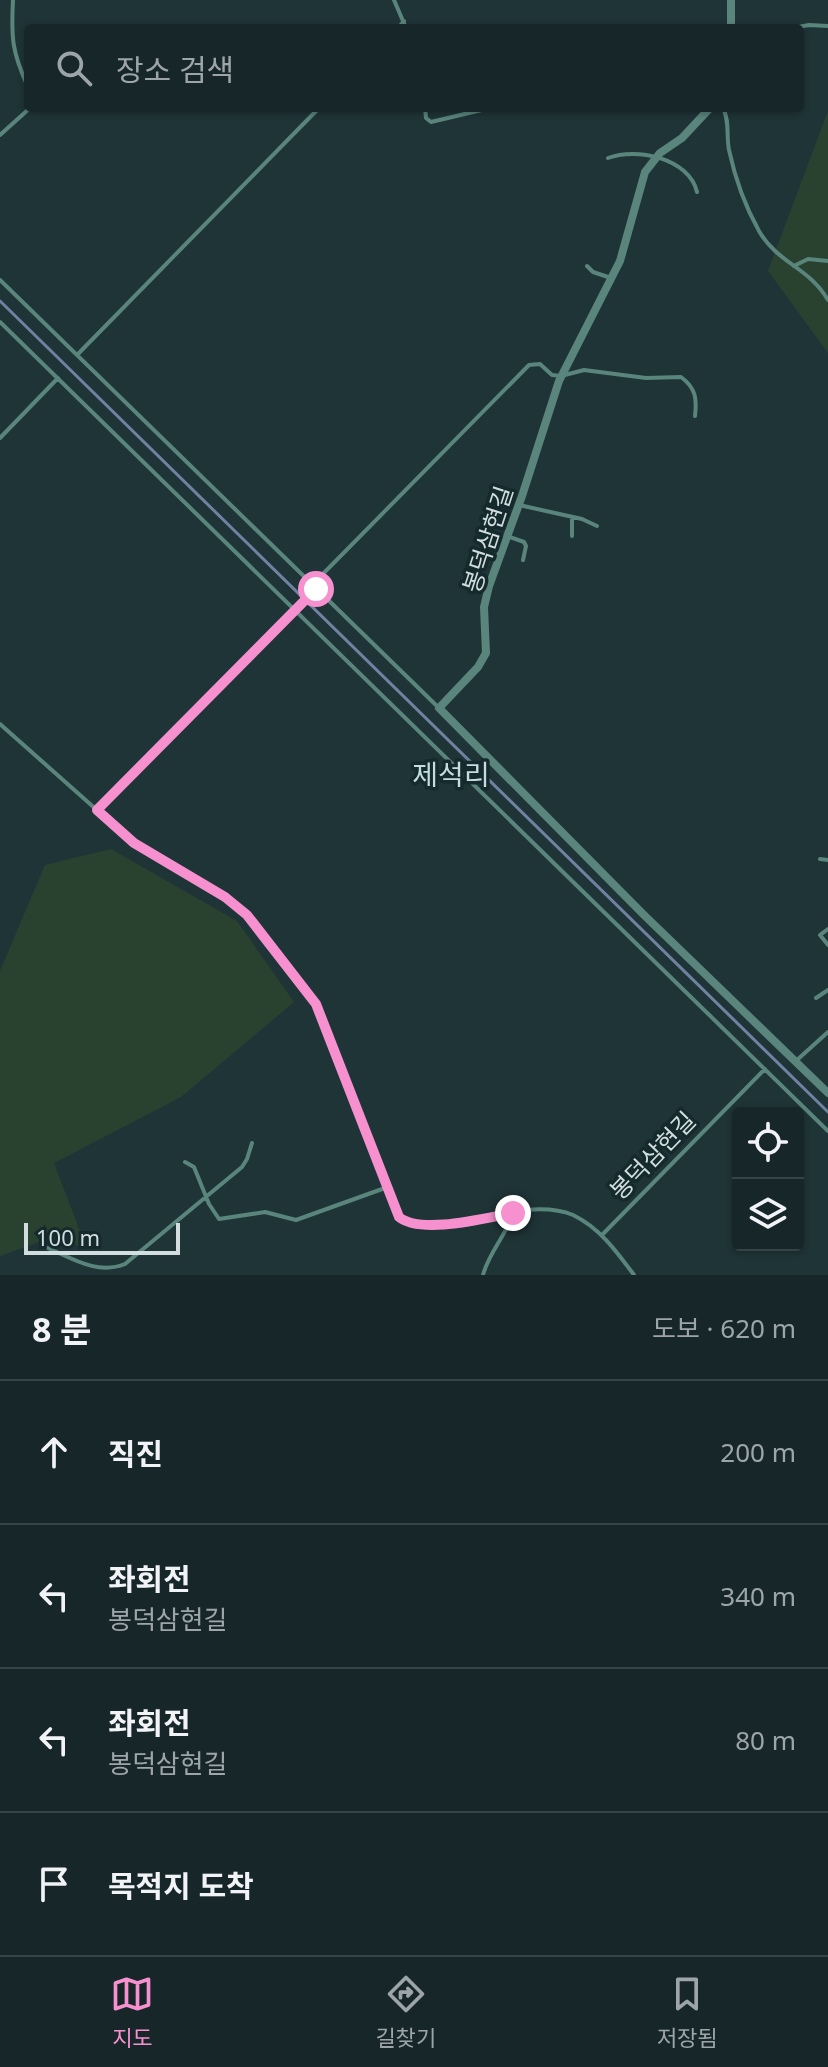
<!DOCTYPE html>
<html lang="ko">
<head>
<meta charset="utf-8">
<style>
	body { margin:0; font-family:"Noto Sans","Noto Sans KR",sans-serif; background:#243335; color:#f1f3f6 }
	.controls { position:absolute; right:24px; bottom:24px; display:grid; overflow:hidden; border-radius:8px; box-shadow:0 2px 6px #0004 }
	.controls button { width:72px; height:72px; display:grid; place-items:center; padding:0; border:0; border-bottom:2px solid #364446; background:#172729; color:#f1f3f6; font:40px sans-serif }
	.scale { position:absolute; left:24px; bottom:20px; width:156px; box-sizing:border-box; padding-left:8px; border:4px solid #d1dddf; border-top:0; font-size:22px; line-height:28px; white-space:nowrap; color:#d1dddf; -webkit-text-stroke:6px #152a2d; paint-order:stroke }
	.stop { position:absolute; width:24px; height:24px; margin:-18px; border:6px solid #f690cf; border-radius:50%; background:#fff }
	.stop.end { background:#f690cf; border-color:#fff; box-shadow:0 2px 8px #0008 }
	.list { margin:0; padding:0; list-style:none }
	h2 { display:flex; justify-content:space-between; align-items:center; height:104px; margin:0; padding:0 32px; font-size:34px }
	h2 small { font-size:26px; font-weight:400; color:#9ea5a8 }
	.list li { display:grid; grid-template-columns:52px 1fr auto; gap:24px; align-items:center; box-sizing:border-box; height:144px; padding:0 32px; border-top:2px solid #364446 }
	.list b { display:block; font-size:30px; white-space:nowrap }
	.list p { margin:0; font-size:26px; white-space:nowrap; color:#9ea5a8 }
	.list em { font-size:26px; font-style:normal; color:#9ea5a8 }
	.icon { flex:none; width:44px; height:44px; fill:none; stroke:currentColor; stroke-width:2; stroke-linecap:round; stroke-linejoin:round }
	.map { position:relative; flex:none; width:828px; height:1275px; overflow:hidden }
	.search { position:absolute; background:#172729; box-shadow:0 2px 6px #0004; left:24px; right:24px; top:24px; height:88px; display:flex; align-items:center; gap:20px; box-sizing:border-box; padding:0 28px; border-radius:8px; color:#9ea5a8; font-size:30px }
	.sheet { height:680px; background:#172729 }
	nav { display:flex; justify-content:space-around; align-items:center; box-sizing:border-box; height:112px; border-top:2px solid #364446; background:#172729; font-size:22px; color:#9ea5a8 }
	nav a { display:grid; justify-items:center; gap:4px }
	nav .on { color:#f690cf }
	.map>svg:first-child { display:block }
	.green { fill:#294230 }
	.lines { fill:none; stroke-linecap:round; stroke-linejoin:round }
	.stream { stroke:#7082a1; stroke-width:3 }
	.lane { stroke:#59857c; stroke-width:4 }
	.street { stroke:#59857c; stroke-width:8 }
	.route { stroke:#f690cf; stroke-width:10 }
	.labels { text-anchor:middle; dominant-baseline:central; stroke-width:7; stroke-linejoin:round; paint-order:stroke }
	.street-label { font-size:24px; fill:#d1dddf; stroke:#152a2d }
	.quarter-label { font-size:28px; fill:#c3dcdf; stroke:#152a2d }
</style>
</head>
<body>
<div class="map">
<svg width="828" height="1275" viewBox="0 0 828 1275">
	<rect width="100%" height="100%" fill="#1f3437"/>
	<path class="green" d="M 828,111 L 828,353 L 768,271 Z
		M 111,849 L 237,921 L 294,1002 L 181,1097 L 54,1163 L 86,1247 L 44,1240 L 0,1256 L 0,971 L 45,865 Z"/>
	<g class="lines">
		<path class="stream" d="M 0,301 L 828,1112"/>
		<path class="lane" d="M 13,0 C 11,38 12,52 28,87
			M 394,0 L 406,28
			M 398,28 L 404,21
			M 793,28 L 809,25 L 828,26
			M 425,108 L 426,118 L 431,122 L 490,108
			M 723,108 C 730,122 726,135 729,150 C 735,178 745,206 759,231 C 778,264 809,267 828,300
			M 0,135 L 30,108
			M 608,158 C 636,147 689,158 697,192
			M 587,266 L 593,272 L 611,278
			M 794,266 L 808,259 L 828,261
			M 0,280 L 439,708
			M 0,322 L 828,1131
			M 77,355 L 319,108
			M 0,438 L 58,378
			M 519,505 L 582,519 L 597,526
			M 572,517 L 572,536
			M 507,536 L 524,542 L 526,546 L 523,560
			M 312,585 L 529,365 L 540,364 L 552,375 L 561,376 L 584,370 L 646,378 L 681,377 C 696,388 697,399 695,416
			M 0,724 L 134,843 L 225,897 L 259,927 L 316,1004 L 394,1210 C 399,1217 404,1223 413,1225 C 423,1227 434,1224 444,1223 C 482,1219 537,1200 573,1215 C 600,1228 617,1252 634,1275
			M 97,810 L 316,589
			M 820,859 L 828,860
			M 828,929 L 820,935 L 828,945
			M 816,998 L 828,990
			M 797,1060 L 828,1032
			M 185,1162 L 194,1167 L 209,1204 L 219,1219 L 265,1212 L 296,1220 L 385,1188
			M 602,1235 L 765,1069
			M 48,1248 C 73,1259 98,1275 125,1264 L 242,1167 L 247,1159 L 252,1143
			M 483,1275 C 489,1252 506,1236 513,1213"/>
		<path class="street" d="M 731,0 L 731,28
			M 710,108 L 682,138 L 660,153 L 645,172 L 620,261 L 559,381 L 522,496 L 489,586 L 484,607 L 486,653 L 478,667 L 439,708 L 644,915 L 828,1093"/>
	</g>
	<g class="lines">
		<path class="route" d="M 316,589 L 97,810 L 134,843 L 225,897 L 247,915 L 316,1004 L 399,1217 C 421,1235 485,1218 513,1213"/>
	</g>
	<g class="labels">
		<g class="street-label">
			<text transform="translate(487 539) rotate(-72)">봉덕삼현길</text>
			<text transform="translate(652 1155) rotate(-46)">봉덕삼현길</text>
		</g>
		<g class="quarter-label">
			<text x="451" y="774">제석리</text>
		</g>
	</g>
</svg>
<div class="controls">
<button><svg class="icon" aria-label="locate" viewBox="0 0 24 24"><circle cx="12" cy="12" r="6"/><path d="M12 2v4M12 18v4M2 12h4M18 12h4"/></svg></button>
<button><svg class="icon" aria-label="layers" viewBox="0 0 24 24"><path d="M12 4l9 5-9 5-9-5zM3 14l9 5 9-5"/></svg></button>
</div>
<div class="scale">100 m</div>
<div class="stop" style="left:316px;top:589px"></div>
<div class="stop end" style="left:513px;top:1213px"></div>
<div class="search"><svg class="icon" aria-label="search" viewBox="0 0 24 24"><circle cx="10" cy="10" r="6"/><path d="M15 15l6 6"/></svg>장소 검색</div>
</div>
<section class="sheet">
<h2>8 분<small>도보 · 620 m</small></h2>
<ul class="list">
<li><svg class="icon" aria-label="ahead" viewBox="0 0 24 24"><path d="M12 20V5M6 11l6-6 6 6"/></svg><div><b>직진</b></div><em>200 m</em></li>
<li><svg class="icon" aria-label="left" viewBox="0 0 24 24"><path d="M17 20v-9H6M10 6l-5 5 5 5"/></svg><div><b>좌회전</b><p>봉덕삼현길</p></div><em>340 m</em></li>
<li><svg class="icon" aria-label="left" viewBox="0 0 24 24"><path d="M17 20v-9H6M10 6l-5 5 5 5"/></svg><div><b>좌회전</b><p>봉덕삼현길</p></div><em>80 m</em></li>
<li><svg class="icon" aria-label="arrive" viewBox="0 0 24 24"><path d="M6 21V4h12l-3 4 3 4H6"/></svg><div><b>목적지 도착</b></div></li>
</ul>
</section>
<nav>
<a class="on"><svg class="icon" aria-label="map" viewBox="0 0 24 24"><path d="M3 6l6-2 6 2 6-2v14l-6 2-6-2-6 2zM9 4v14M15 6v14"/></svg>지도</a>
<a><svg class="icon" aria-label="directions" viewBox="0 0 24 24"><path d="M12 3l9 9-9 9-9-9zM9 14v-3h6M13 9l2 2-2 2"/></svg>길찾기</a>
<a><svg class="icon" aria-label="saved" viewBox="0 0 24 24"><path d="M7 4h10v16l-5-4-5 4z"/></svg>저장됨</a>
</nav>
</body>
</html>
